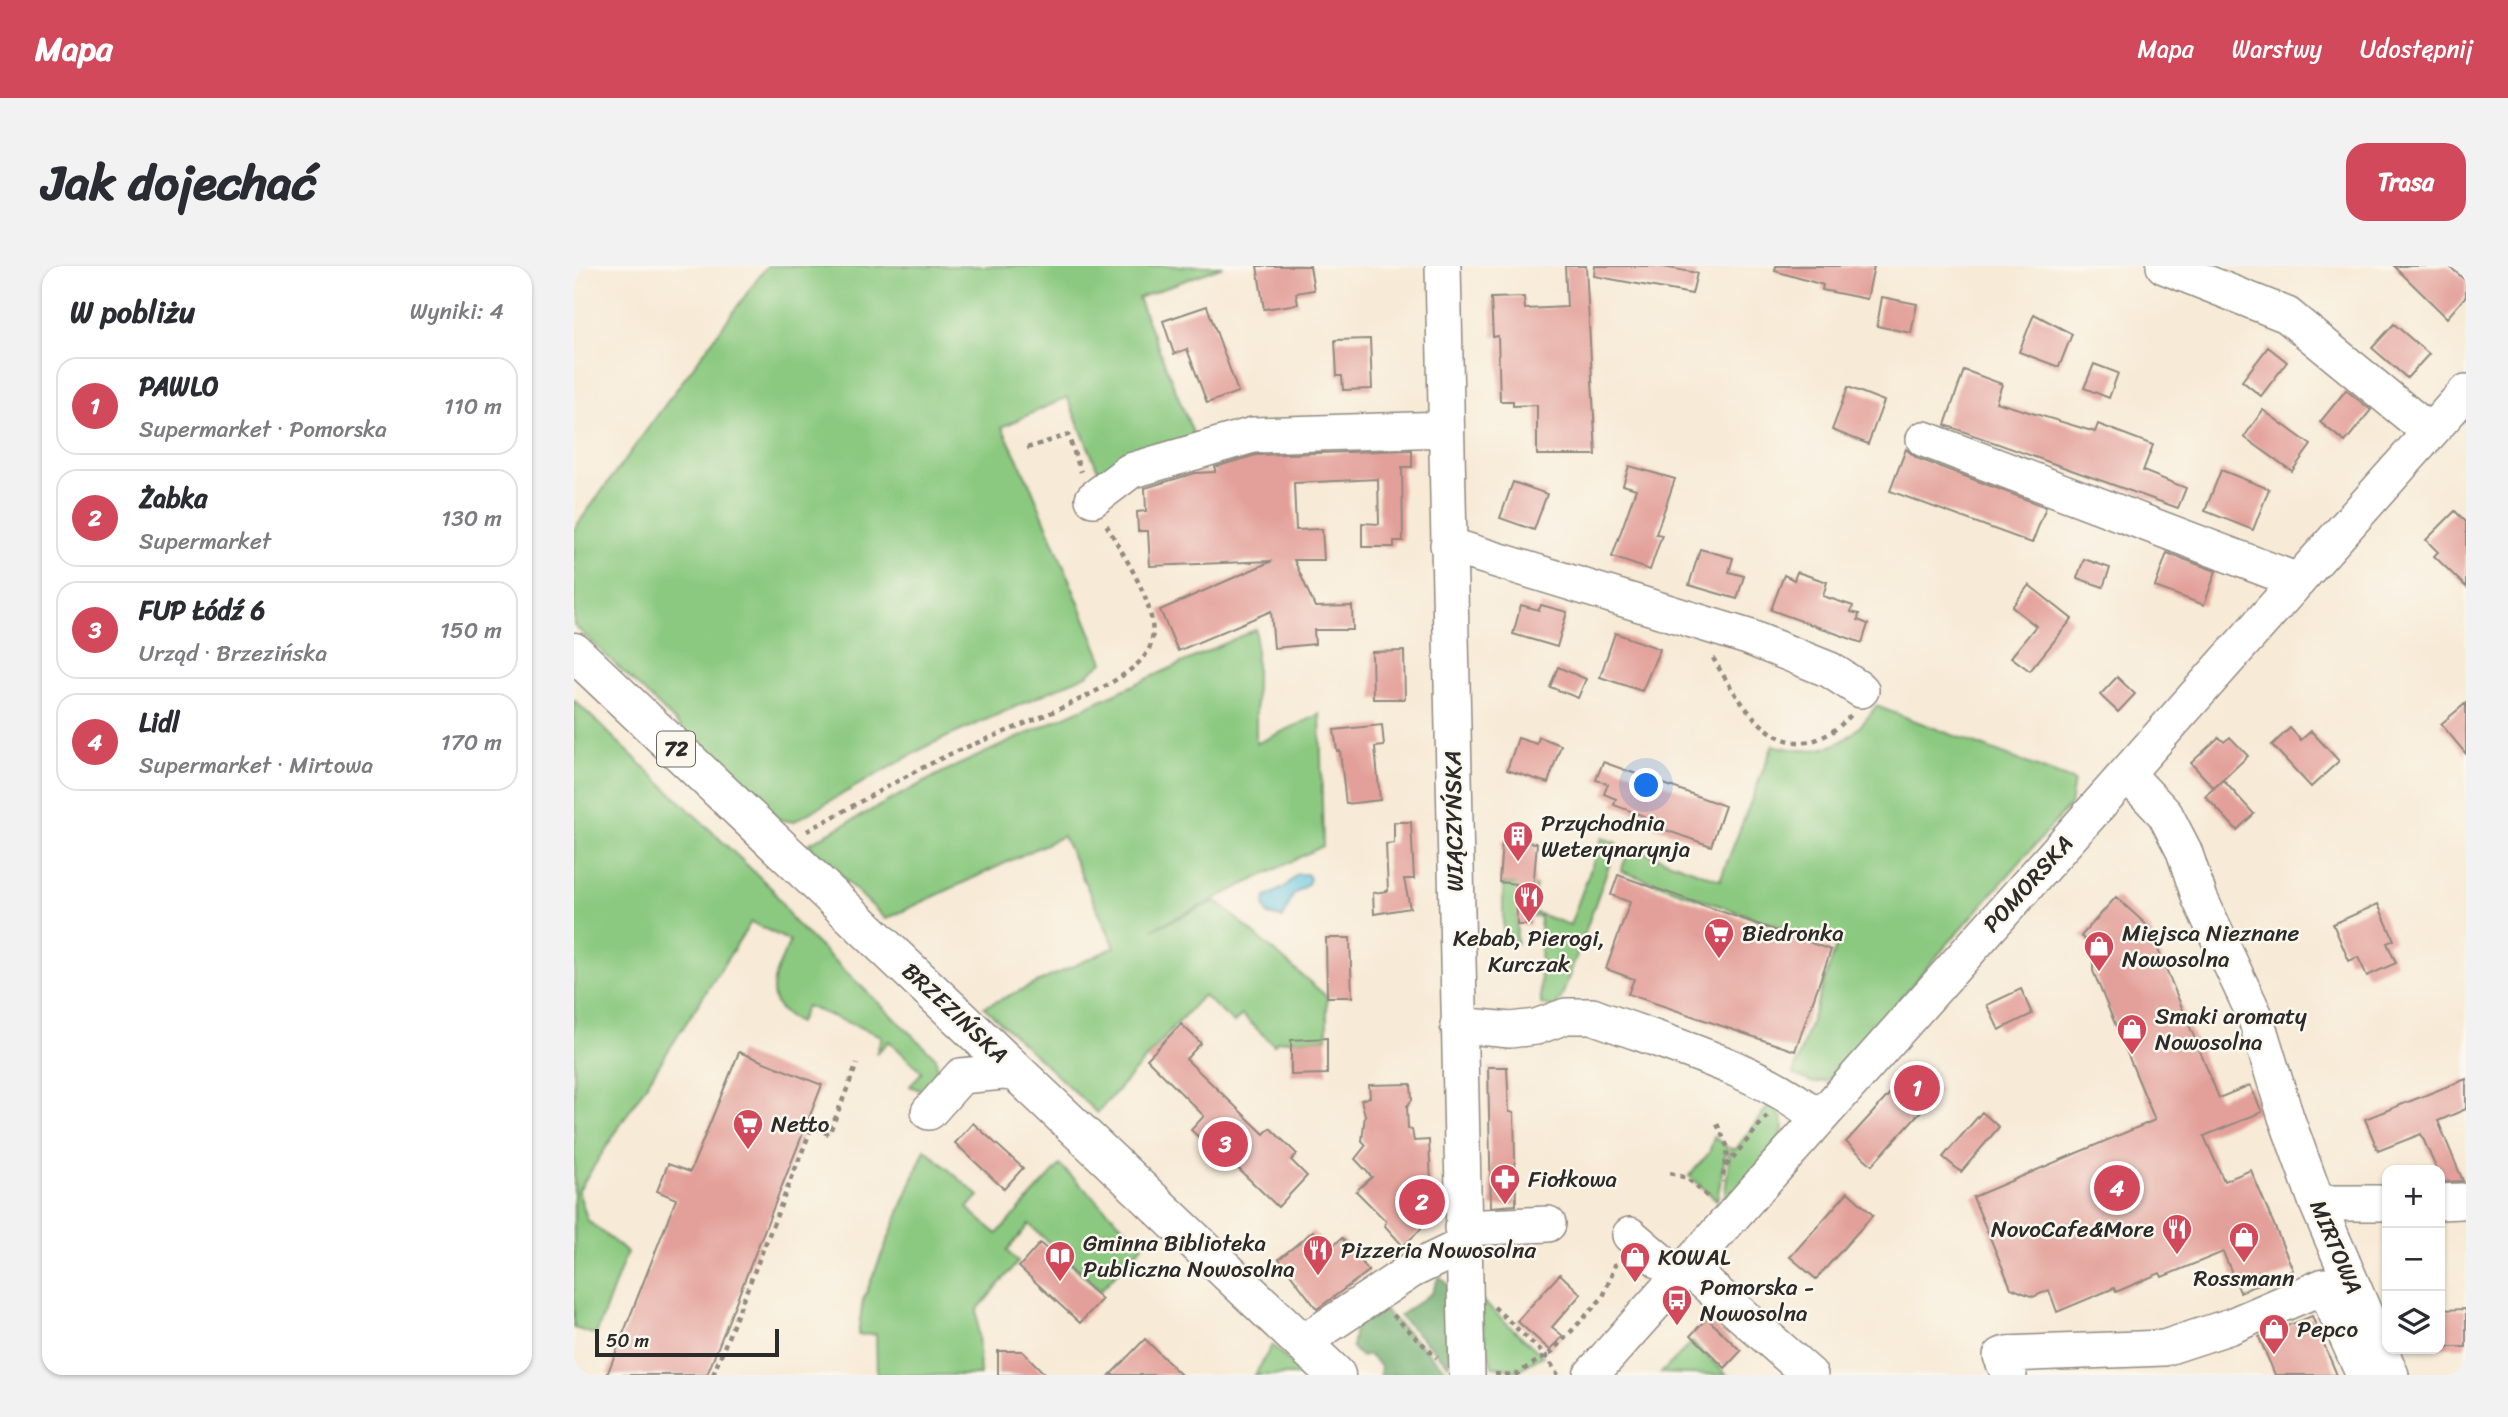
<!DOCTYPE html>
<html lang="pl">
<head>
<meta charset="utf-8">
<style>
	body { margin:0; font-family:Sriracha,sans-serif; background:#f2f2f3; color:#2b2b33 }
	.controls { position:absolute; right:21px; bottom:21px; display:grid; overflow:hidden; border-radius:14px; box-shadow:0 2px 5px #0004 }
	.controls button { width:63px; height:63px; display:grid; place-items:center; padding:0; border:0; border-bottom:2px solid #e1e1e2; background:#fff; color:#2b2b33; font:35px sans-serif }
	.scale { position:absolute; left:21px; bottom:18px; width:184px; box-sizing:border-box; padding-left:7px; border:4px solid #2b2b2b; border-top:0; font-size:19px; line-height:24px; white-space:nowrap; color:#2b2b2b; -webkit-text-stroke:5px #fbf7ec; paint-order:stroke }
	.you { position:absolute; left:1073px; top:520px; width:24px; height:24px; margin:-18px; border:5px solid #fff; border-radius:50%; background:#1a73e8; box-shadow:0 0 0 10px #1a73e833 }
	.badge { display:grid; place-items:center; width:46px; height:46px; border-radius:50%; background:#d1495b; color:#fff; font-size:23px; font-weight:700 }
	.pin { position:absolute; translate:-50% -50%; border:4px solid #fff; box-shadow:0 2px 7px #0006 }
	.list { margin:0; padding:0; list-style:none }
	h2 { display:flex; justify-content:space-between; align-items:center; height:91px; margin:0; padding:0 28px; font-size:30px }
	h2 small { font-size:23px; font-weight:400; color:#7c7c81 }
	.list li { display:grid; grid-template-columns:46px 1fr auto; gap:21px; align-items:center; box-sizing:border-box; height:98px; margin:0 14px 14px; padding:0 14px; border:2px solid #e1e1e2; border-radius:21px }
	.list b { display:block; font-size:26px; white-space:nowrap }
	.list p { margin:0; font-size:23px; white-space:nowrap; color:#7c7c81 }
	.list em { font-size:23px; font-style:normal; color:#7c7c81 }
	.icon { flex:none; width:38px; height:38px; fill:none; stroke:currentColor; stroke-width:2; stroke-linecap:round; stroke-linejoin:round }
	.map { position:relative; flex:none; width:1892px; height:1109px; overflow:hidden; border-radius:21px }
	header { display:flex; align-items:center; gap:42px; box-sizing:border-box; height:98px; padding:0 35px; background:#d1495b; color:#fff }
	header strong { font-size:33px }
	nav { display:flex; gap:38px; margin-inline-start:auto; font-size:24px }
	.intro { display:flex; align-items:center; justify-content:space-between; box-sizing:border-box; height:168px; padding:0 42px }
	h1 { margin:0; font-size:49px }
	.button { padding:18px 32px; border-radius:21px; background:#d1495b; color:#fff; font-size:24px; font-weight:700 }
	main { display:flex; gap:42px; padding:0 42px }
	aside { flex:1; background:#fff; border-radius:21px; box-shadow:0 2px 5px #0004 }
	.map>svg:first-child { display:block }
	.green { fill:#8bc980; stroke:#5b7a56; stroke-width:2 }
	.forest { fill:#70ad6e; stroke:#4e6c4c; stroke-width:2 }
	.water { fill:#60c2de; stroke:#467684; stroke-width:2 }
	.building { fill:#e3a09a }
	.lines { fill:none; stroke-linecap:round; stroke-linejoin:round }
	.minor-casing { stroke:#918a80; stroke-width:38 }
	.major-casing { stroke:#918a80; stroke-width:41 }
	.path { stroke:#918a80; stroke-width:4.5; stroke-dasharray:5 5; stroke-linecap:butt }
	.minor { stroke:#fff; stroke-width:35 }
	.major { stroke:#fff; stroke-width:38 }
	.labels { text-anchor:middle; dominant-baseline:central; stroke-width:5; stroke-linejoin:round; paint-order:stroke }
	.shield { fill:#fbf7ec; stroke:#696865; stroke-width:2 }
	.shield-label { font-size:21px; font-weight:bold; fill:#2b2b2b }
	.street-label { font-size:23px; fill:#2b2b2b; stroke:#fbf7ec }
	.poi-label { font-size:23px; fill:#2b2b2b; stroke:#fbf7ec; text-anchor:start }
</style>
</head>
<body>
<header>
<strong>Mapa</strong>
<nav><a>Mapa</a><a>Warstwy</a><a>Udostępnij</a></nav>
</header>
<div class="intro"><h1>Jak dojechać</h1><a class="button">Trasa</a></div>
<main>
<aside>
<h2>W pobliżu<small>Wyniki: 4</small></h2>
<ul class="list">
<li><span class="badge">1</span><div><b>PAWLO</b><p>Supermarket · Pomorska</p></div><em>110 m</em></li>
<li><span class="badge">2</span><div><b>Żabka</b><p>Supermarket</p></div><em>130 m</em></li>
<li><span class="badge">3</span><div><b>FUP Łódź 6</b><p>Urząd · Brzezińska</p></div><em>150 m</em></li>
<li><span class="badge">4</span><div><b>Lidl</b><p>Supermarket · Mirtowa</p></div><em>170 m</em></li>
</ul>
</aside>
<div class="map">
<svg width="1892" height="1109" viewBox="0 0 1892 1109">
	<rect width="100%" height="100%" fill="#fbf7ec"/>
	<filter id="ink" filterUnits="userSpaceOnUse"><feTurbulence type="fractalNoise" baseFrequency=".0143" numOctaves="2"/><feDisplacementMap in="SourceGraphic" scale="14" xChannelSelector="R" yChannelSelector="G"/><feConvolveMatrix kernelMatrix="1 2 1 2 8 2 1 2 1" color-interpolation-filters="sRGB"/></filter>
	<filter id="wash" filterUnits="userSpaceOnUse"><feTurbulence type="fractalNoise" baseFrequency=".00686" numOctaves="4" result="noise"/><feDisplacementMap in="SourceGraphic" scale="28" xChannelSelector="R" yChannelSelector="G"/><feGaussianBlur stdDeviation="1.57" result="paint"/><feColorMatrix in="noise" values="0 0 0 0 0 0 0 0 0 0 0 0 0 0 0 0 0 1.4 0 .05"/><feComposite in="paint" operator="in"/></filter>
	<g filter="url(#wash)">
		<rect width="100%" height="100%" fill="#f7ead6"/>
		<path class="green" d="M 193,0 L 649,0 L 564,32 L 621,172 L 525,206 L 493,131 L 428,161 L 458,223 L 529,396 L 513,409 L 355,479 L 219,556 L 204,553 L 0,359 L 0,263 Z
			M 682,363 L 682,478 L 746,448 L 749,580 L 579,663 L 642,635 L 753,731 L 753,772 L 703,775 L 700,779 L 668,749 L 660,757 L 629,729 L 523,847 L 410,741 L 541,681 L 489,570 L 312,653 L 234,578 L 369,506 Z
			M 0,434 L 198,623 L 220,656 L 361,791 C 367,807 359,812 348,825 L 336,820 L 348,806 L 315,775 L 302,788 L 308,770 L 232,740 L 225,757 C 183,737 201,707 216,675 L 177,656 L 4,925 L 14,955 L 53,986 L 22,1069 L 0,1062 Z
			M 1302,440 L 1500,515 L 1496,539 L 1253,815 L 1239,817 L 1219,808 L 1262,681 L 1047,605 L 1056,581 L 1146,614 L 1199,479 C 1246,492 1275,481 1302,440 Z
			M 1028,572 L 1043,577 L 987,733 L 980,742 L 967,738 L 966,650 L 943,651 L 943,677 L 929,679 L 929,617 L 962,620 L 957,645 L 996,659 Z
			M 1195,839 C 1203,844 1210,851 1209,862 C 1206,882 1164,921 1150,937 L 1156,882 L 1161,884 Z
			M 1140,871 L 1153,881 L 1143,934 L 1115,910 L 1135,887 Z
			M 351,883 L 405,930 L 393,942 L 423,968 L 486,899 L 569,979 L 526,1025 L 455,958 L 433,985 L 444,996 L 403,1044 L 406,1109 L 303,1109 L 302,1068 L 284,1069 L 289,1034 Z
			M 906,1033 L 969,1090 L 942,1105 L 918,1100 L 909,1070 Z
			M 1118,1076 L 1153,1109 L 1087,1107 Z
			M 698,1079 L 729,1109 L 681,1109 Z"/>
		<path class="forest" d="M 865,1010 L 873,1018 L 875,1099 L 825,1050 L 858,1027 Z
			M 809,1043 L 872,1104 L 872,1107 L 806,1109 L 807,1100 L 795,1089 L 787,1091 L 778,1082 L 781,1060 Z"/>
		<path class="water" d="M 723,608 L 733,608 L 736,612 L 734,618 L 719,629 L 709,652 L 694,649 L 690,640 L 692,631 L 711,621 Z"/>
		<g id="blocks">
			<path class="building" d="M 683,0 L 736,0 L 740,24 L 722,27 L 724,38 L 690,43 Z
				M 991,0 L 1012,0 L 1022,189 L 963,189 L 963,139 L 939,140 L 939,135 L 926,135 L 924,70 L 919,71 L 917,32 L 950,31 L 951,43 L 993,41 Z
				M 1021,0 L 1084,0 L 1123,7 L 1118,28 L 1020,10 Z
				M 1202,0 L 1300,0 L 1293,33 L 1248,24 L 1249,19 L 1201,5 Z
				M 1820,0 L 1875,0 L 1892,15 L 1892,30 L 1873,52 Z
				M 1308,31 L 1343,38 L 1337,67 L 1303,60 Z
				M 633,40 L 664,126 L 633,137 L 613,83 L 600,88 L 589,55 Z
				M 1460,48 L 1498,68 L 1485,101 L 1445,86 Z
				M 1820,58 L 1855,88 L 1833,112 L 1798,82 Z
				M 796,73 L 798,123 L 769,124 L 768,110 L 763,110 L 761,74 Z
				M 1694,81 L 1713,96 L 1687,130 L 1668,115 Z
				M 1520,98 L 1544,107 L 1535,132 L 1510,122 Z
				M 1390,104 L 1428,118 L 1422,136 L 1521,166 L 1524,158 L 1579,179 L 1569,205 L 1612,222 L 1604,242 L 1371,159 Z
				M 1274,121 L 1310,135 L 1294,178 L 1258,164 Z
				M 1772,124 L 1797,144 L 1771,176 L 1746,156 Z
				M 1689,144 L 1737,179 L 1718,205 L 1670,171 Z
				M 1332,183 L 1343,192 L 1472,241 L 1458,277 L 1316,225 Z
				M 838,184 L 838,201 L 828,201 L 829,275 L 820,275 L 820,281 L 788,281 L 788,257 L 805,258 L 804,213 L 720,217 L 722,264 L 748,263 L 750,294 L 720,294 L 741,341 L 778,340 L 779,364 L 740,364 L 741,378 L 700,382 L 697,345 L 604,385 L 586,344 L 698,295 L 576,300 L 574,265 L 564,265 L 563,246 L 572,245 L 571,222 L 621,207 L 641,206 L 641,201 L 682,189 Z
				M 1055,200 L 1101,213 L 1082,268 L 1088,269 L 1076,304 L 1038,291 L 1062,223 L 1049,219 Z
				M 1647,204 L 1695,223 L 1679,264 L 1631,245 Z
				M 939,216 L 973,228 L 960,264 L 926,252 Z
				M 1881,245 L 1892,256 L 1892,321 L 1860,290 L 1864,286 L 1852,274 Z
				M 1126,283 L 1159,292 L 1155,306 L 1170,310 L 1163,333 L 1115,319 Z
				M 1593,287 L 1642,305 L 1630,339 L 1581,321 Z
				M 1510,293 L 1536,302 L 1529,321 L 1503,312 Z
				M 1223,306 L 1253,316 L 1249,330 L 1279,340 L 1277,346 L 1285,348 L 1284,354 L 1294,358 L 1288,377 L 1197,344 L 1210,309 L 1220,314 Z
				M 1455,319 L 1498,353 L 1456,405 L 1437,391 L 1462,360 L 1438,341 Z
				M 947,339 L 965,344 L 967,339 L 993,346 L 983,381 L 939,368 Z
				M 1041,367 L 1086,383 L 1068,425 L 1026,411 Z
				M 830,385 L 831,433 L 799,433 L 798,386 Z
				M 984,401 L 1012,413 L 1004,432 L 976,421 Z
				M 1543,411 L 1561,428 L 1544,446 L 1526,429 Z
				M 1892,437 L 1892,488 L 1867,458 Z
				M 808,459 L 810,480 L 801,481 L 806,534 L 772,538 L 766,485 L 763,485 L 760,464 Z
				M 1716,462 L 1727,474 L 1737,465 L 1765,495 L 1737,521 L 1698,479 Z
				M 965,471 L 987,479 L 974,517 L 933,504 L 944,472 L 963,478 Z
				M 1645,471 L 1650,476 L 1656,471 L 1674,490 L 1640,522 L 1617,497 Z
				M 1029,496 L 1151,540 L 1137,580 L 1068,556 L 1070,550 L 1040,539 L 1042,533 L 1030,528 L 1034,518 L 1022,514 Z
				M 1649,514 L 1680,548 L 1663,564 L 1631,530 Z
				M 820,556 L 837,556 L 840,613 L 830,613 L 836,642 L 800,648 L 799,627 L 814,625 L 812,578 L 820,577 Z
				M 928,575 L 963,577 L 956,659 L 943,659 L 942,618 L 925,616 Z
				M 1044,609 L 1257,684 L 1221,785 L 1054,728 L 1060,713 L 1032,703 L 1056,636 L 1037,629 Z
				M 1542,631 L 1575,661 L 1645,832 L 1676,819 L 1688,846 L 1630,870 L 1650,915 L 1677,904 L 1719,1004 L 1666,1026 L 1649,986 L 1588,1011 L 1586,1007 L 1542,1026 L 1540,1022 L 1483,1046 L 1475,1024 L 1459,1031 L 1437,1022 L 1399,931 L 1581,854 L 1519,705 L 1519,682 L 1507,670 Z
				M 1804,638 L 1820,674 L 1813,677 L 1822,697 L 1793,710 L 1784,691 L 1775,695 L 1759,658 Z
				M 752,672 L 776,672 L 778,731 L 753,731 Z
				M 1447,723 L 1458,748 L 1425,764 L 1413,739 Z
				M 607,758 L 627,777 L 612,793 L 690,868 L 696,862 L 723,888 L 717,894 L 733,910 L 704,941 L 649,888 L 646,891 L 617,864 L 630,850 L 573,793 Z
				M 753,772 L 753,808 L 717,809 L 717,774 Z
				M 165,786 L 248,819 L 133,1109 L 33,1109 L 102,933 L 83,925 L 94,898 L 116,906 Z
				M 914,801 L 933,801 L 935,846 L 940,846 L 942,939 L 917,941 Z
				M 1339,802 L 1365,825 L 1298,899 L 1272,876 Z
				M 1892,813 L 1892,843 L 1864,855 L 1889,915 L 1867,916 L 1866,904 L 1863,904 L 1847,868 L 1804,885 L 1791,853 Z
				M 837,818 L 838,834 L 833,840 L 834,863 L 838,864 L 840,875 L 855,874 L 858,942 L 846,964 L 829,980 L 811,960 L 812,955 L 782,925 L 798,911 L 781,893 L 792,879 L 788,875 L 791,849 L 787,834 L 796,831 L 795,819 Z
				M 1408,846 L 1425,861 L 1387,906 L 1369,891 Z
				M 399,857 L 449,902 L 430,923 L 381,877 Z
				M 1274,926 L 1299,949 L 1242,1013 L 1216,991 Z
				M 739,965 L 754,984 L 768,972 L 795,1005 L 743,1043 L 705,993 Z
				M 466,977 L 528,1033 L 506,1057 L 445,1001 Z
				M 986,1008 L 1007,1028 L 978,1061 L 989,1070 L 976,1084 L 943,1055 Z
				M 1892,1043 L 1892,1081 L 1866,1081 L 1866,1044 Z
				M 1738,1050 L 1763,1109 L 1701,1109 L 1685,1071 Z
				M 1133,1052 L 1167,1085 L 1151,1102 L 1117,1069 Z
				M 571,1073 L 607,1109 L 536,1109 Z
				M 424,1085 L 448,1085 L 472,1109 L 424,1109 Z"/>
		</g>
	</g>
	<g filter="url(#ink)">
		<use href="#blocks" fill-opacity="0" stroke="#918a80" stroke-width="2"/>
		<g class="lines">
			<g class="minor-casing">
				<path id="minor" d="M 869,0 L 893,1109
					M 1590,0 L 1713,49 L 1856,166
					M 1350,173 L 1724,315
					M 519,233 L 556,205 L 679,169 L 872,163
					M 874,279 L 1174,371 L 1256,404 L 1287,424
					M 1553,508 L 1591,548 L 1610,585 L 1626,633 L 1681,750 L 1712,851 L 1743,937 L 1817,1109
					M 884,759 L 936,764 L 962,761 L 992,750 L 1018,750 C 1090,777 1187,803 1245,852
					M 355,846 L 387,810 L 429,806 L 446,808
					M 1866,936 L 1887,935
					M 1743,937 L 1813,937
					M 888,962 L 974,958
					M 1056,969 L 1105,1011
					M 1113,1001 L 1236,1109
					M 728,1077 L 838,1004 L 888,980
					M 1017,1109 L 1892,126
					M 1435,1109 L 1427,1090 L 1432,1088 L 1590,1082 L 1657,1060 L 1750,1020 L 1790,1109"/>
			</g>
			<g class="major-casing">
				<path id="major" d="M 0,386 L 762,1109"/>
			</g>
			<path class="path" d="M 453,182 L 494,169 L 507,206
				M 1139,392 C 1170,445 1214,516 1277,449
				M 233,565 C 280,540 326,512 374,489 C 418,469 553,424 574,385 C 593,351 548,288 532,258
				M 1143,858 L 1154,882 L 1148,916
				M 1152,900 L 1193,850
				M 1096,907 L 1113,912 L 1136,933
				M 920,1041 L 972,1090 L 984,1109
				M 819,1049 L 863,1092
				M 921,1108 L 941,1109 L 979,1085 L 1029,1031 L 1041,1000 L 1039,995
				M 139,1109 L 238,861 L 255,868 L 283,798"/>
			<use href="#minor" class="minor"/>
			<use href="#major" class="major"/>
		</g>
	</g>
	<defs>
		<g id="building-pin" transform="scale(1.575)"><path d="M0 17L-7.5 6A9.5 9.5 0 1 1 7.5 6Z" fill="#d1495b" stroke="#fbf7ec"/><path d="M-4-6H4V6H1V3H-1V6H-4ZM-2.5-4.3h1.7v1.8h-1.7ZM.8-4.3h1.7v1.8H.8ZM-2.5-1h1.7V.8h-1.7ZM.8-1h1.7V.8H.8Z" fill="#fff"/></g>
		<g id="restaurant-pin" transform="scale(1.575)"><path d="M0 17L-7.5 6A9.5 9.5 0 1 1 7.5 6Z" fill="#d1495b" stroke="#fbf7ec"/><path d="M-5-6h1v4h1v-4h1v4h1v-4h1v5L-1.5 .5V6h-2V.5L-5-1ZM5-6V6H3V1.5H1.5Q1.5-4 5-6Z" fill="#fff"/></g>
		<g id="supermarket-pin" transform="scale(1.575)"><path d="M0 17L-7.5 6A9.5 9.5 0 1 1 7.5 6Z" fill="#d1495b" stroke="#fbf7ec"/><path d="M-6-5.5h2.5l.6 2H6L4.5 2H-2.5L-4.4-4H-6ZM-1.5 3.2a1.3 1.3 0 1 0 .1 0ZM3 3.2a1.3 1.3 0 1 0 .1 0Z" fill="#fff"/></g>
		<g id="shop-pin" transform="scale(1.575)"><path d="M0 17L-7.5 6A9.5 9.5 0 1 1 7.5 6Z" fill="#d1495b" stroke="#fbf7ec"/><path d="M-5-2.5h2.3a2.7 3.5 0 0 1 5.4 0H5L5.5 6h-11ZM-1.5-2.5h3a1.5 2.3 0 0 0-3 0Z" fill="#fff"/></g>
		<g id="pharmacy-pin" transform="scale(1.575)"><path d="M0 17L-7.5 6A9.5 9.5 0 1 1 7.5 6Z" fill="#d1495b" stroke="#fbf7ec"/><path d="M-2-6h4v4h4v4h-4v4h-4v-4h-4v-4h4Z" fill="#fff"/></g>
		<g id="library-pin" transform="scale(1.575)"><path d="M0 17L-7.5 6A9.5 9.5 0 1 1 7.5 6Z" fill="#d1495b" stroke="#fbf7ec"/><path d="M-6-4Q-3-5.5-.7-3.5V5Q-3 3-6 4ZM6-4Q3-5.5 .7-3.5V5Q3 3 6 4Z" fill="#fff"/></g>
		<g id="bus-pin" transform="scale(1.575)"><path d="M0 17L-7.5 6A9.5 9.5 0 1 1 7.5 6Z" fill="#d1495b" stroke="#fbf7ec"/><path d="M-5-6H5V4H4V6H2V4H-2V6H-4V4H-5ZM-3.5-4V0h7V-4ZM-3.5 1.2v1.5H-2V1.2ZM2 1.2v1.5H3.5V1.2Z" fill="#fff"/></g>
	</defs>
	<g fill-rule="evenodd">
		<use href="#building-pin" x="944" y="570"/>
		<use href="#restaurant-pin" x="955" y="631"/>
		<use href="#supermarket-pin" x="1145" y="667"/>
		<use href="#shop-pin" x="1525" y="680"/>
		<use href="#shop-pin" x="1558" y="763"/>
		<use href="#supermarket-pin" x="174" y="858"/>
		<use href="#pharmacy-pin" x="931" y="913"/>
		<use href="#restaurant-pin" x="1603" y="963"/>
		<use href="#shop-pin" x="1670" y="971"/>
		<use href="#restaurant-pin" x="744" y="984"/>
		<use href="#library-pin" x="486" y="990"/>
		<use href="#shop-pin" x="1061" y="991"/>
		<use href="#bus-pin" x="1103" y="1034"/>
		<use href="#shop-pin" x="1700" y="1063"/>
	</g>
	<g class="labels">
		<rect class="shield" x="83" y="465.5" width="38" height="35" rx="5"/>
		<g class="shield-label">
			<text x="102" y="483">72</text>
		</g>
		<g class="street-label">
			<text transform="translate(880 555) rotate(-91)">WIĄCZYŃSKA</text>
			<text transform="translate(1454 618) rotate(-48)">POMORSKA</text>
			<text transform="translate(381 747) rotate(43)">BRZEZIŃSKA</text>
			<text transform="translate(1762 981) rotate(67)">MIRTOWA</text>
		</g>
		<g class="poi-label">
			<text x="967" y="557">Przychodnia<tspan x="967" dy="26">Weterynarynja</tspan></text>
			<text x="1168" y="667">Biedronka</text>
			<text x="1548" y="667">Miejsca Nieznane<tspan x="1548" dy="26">Nowosolna</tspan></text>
			<text x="955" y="672" text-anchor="middle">Kebab, Pierogi,<tspan x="955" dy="26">Kurczak</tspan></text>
			<text x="1581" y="750">Smaki aromaty<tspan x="1581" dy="26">Nowosolna</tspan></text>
			<text x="197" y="858">Netto</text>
			<text x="954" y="913">Fiołkowa</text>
			<text x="1580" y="963" text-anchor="end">NovoCafe&amp;More</text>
			<text x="509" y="977">Gminna Biblioteka<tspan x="509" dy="26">Publiczna Nowosolna</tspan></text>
			<text x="767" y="984">Pizzeria Nowosolna</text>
			<text x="1084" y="991">KOWAL</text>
			<text x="1670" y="1012" text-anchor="middle">Rossmann</text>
			<text x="1126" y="1021">Pomorska -<tspan x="1126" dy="26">Nowosolna</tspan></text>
			<text x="1723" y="1063">Pepco</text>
		</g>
	</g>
</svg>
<div class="controls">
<button>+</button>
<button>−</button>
<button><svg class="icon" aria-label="layers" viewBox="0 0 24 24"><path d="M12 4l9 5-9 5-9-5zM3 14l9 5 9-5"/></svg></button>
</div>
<div class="scale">50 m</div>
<div class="you"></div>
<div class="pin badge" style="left:1343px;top:822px">1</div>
<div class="pin badge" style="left:848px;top:936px">2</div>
<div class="pin badge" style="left:651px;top:878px">3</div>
<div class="pin badge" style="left:1543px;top:922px">4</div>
</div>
</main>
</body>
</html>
